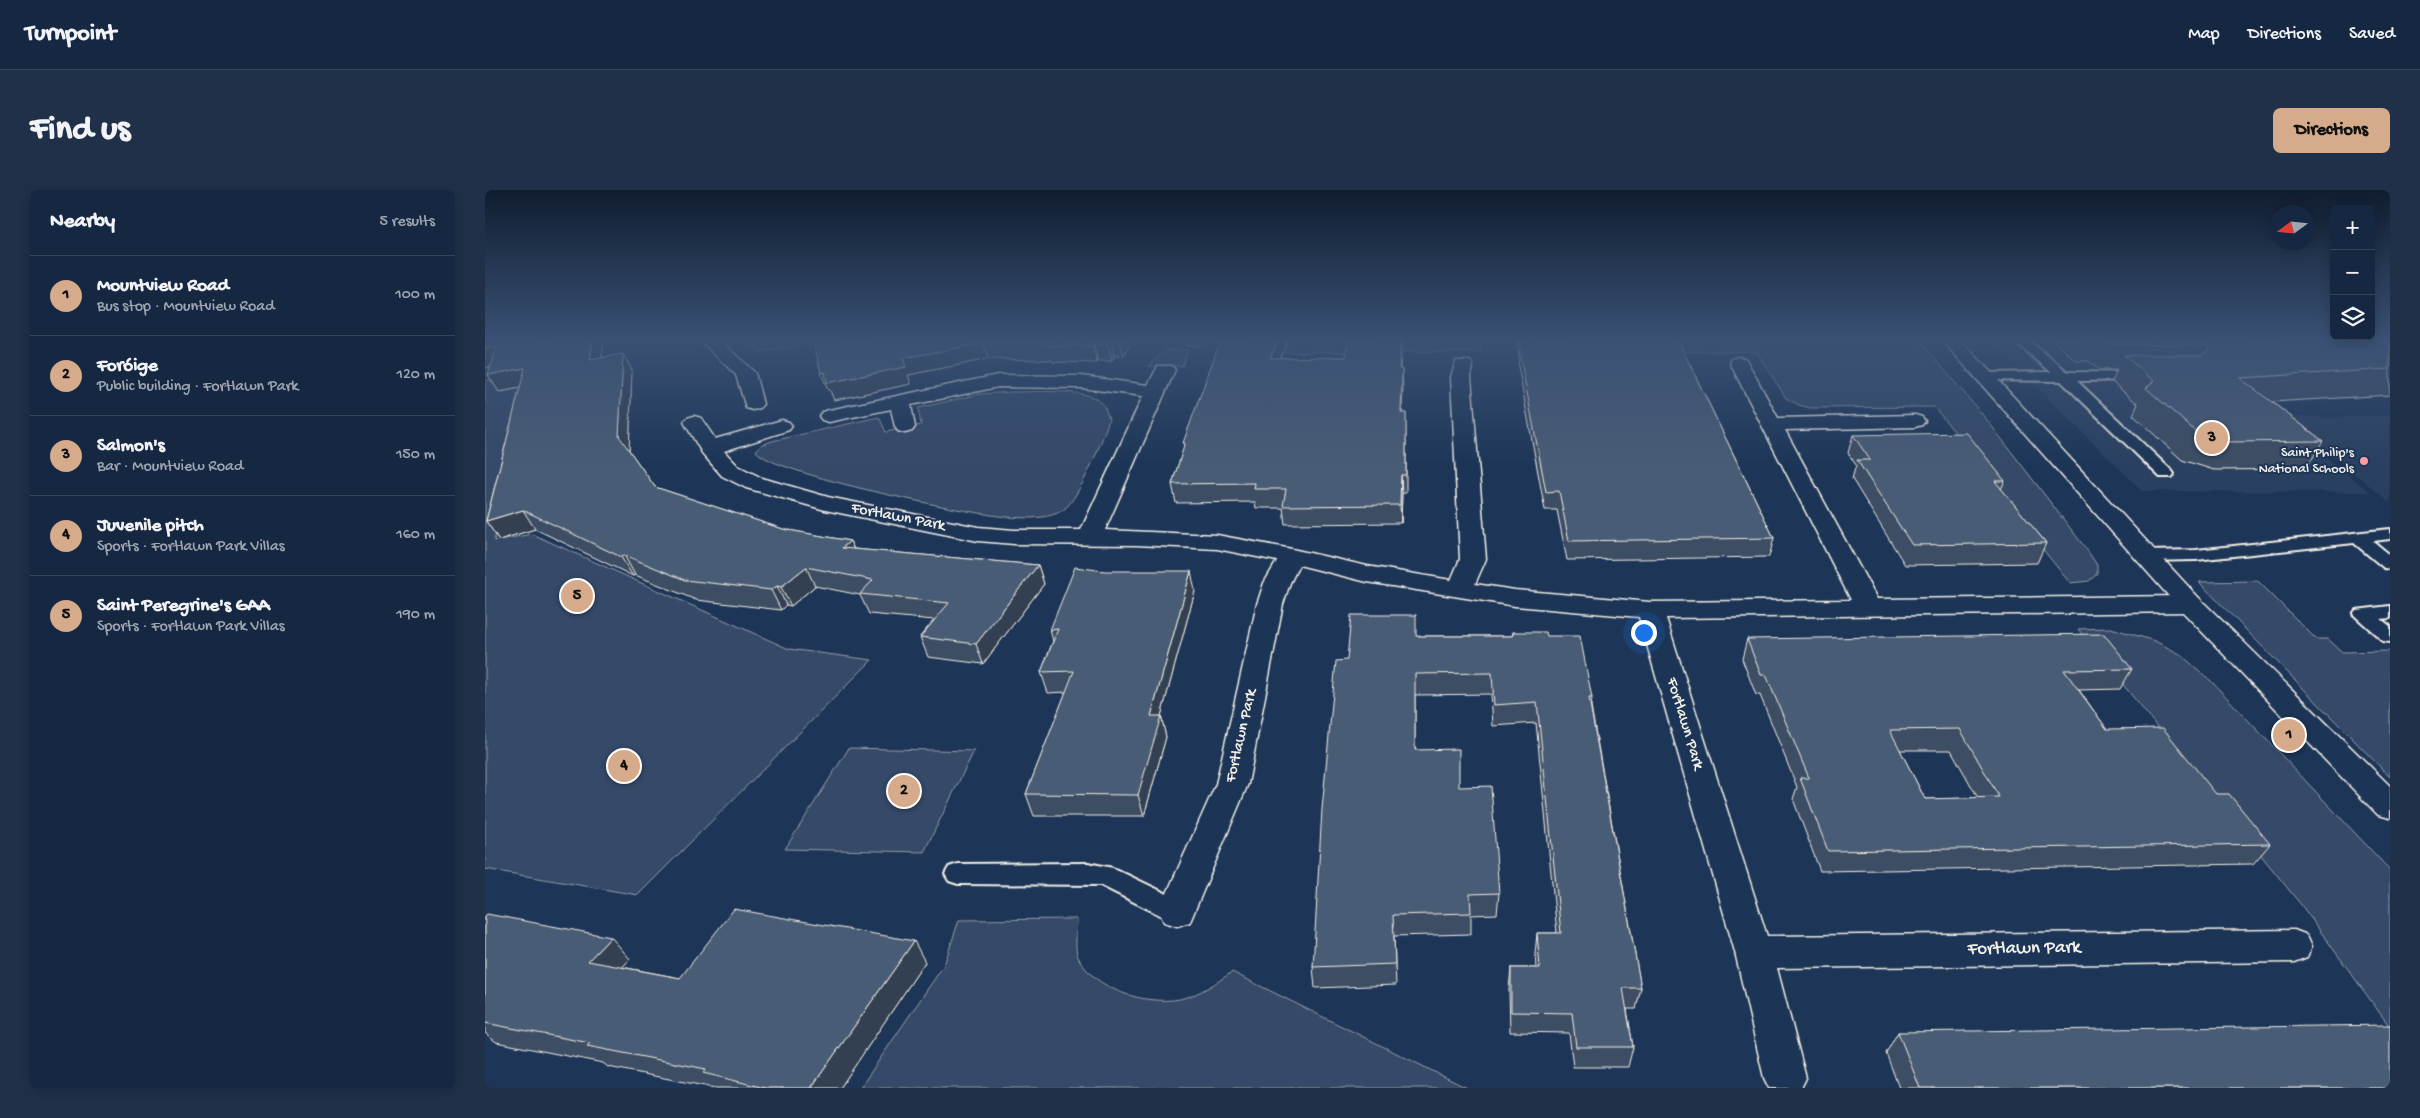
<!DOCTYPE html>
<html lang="en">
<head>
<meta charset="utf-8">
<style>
	body { margin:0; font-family:"Gochi Hand",sans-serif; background:#1f3048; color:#f1f3f6 }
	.controls { position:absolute; right:15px; top:15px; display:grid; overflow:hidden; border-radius:8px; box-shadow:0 2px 12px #0003 }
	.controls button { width:45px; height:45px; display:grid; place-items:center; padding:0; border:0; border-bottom:1px solid #35445a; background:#162841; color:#f1f3f6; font:25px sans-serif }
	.compass { position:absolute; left:1785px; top:15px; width:45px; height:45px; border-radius:50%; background:#162841; box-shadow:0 2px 12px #0003; rotate:255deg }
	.you { position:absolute; left:1158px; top:442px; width:18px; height:18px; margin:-12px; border:4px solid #fff; border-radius:50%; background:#1a73e8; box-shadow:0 0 0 8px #1a73e833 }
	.badge { display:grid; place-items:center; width:32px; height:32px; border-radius:50%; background:#d6ab8b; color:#111; font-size:16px; font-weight:700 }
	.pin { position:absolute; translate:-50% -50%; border:2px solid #fff; box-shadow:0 1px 5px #0006 }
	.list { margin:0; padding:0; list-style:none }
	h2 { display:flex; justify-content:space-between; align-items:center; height:65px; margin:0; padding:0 20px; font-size:21px }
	h2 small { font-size:16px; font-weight:400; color:#9ea6b1 }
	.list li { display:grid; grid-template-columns:32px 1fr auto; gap:15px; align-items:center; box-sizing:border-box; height:80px; padding:0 20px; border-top:1px solid #35445a }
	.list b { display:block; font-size:19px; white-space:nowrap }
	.list p { margin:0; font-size:16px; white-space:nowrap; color:#9ea6b1 }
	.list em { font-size:16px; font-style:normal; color:#9ea6b1 }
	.icon { flex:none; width:28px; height:28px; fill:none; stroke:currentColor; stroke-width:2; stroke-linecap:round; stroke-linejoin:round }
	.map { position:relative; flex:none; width:1905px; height:898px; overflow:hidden; border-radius:8px }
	header { display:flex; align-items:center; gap:30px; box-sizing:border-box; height:70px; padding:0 25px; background:#162841; border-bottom:1px solid #35445a }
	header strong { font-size:24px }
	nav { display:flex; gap:28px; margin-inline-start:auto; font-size:18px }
	.intro { display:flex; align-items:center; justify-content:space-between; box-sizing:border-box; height:120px; padding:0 30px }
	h1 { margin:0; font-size:35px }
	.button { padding:12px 22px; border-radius:8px; background:#d6ab8b; color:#111; font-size:18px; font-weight:700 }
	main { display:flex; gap:30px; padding:0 30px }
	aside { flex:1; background:#162841; border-radius:8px; box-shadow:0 2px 12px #0003 }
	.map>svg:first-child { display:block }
	.built { fill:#2a4060 }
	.green { fill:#354a67; stroke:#949ea8 }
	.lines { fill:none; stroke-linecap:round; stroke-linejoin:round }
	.service-casing { stroke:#f4f1e8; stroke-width:4 }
	.minor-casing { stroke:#f4f1e8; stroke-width:3 }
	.tertiary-casing { stroke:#f4f1e8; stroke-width:3 }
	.service { fill:#1d3557; fill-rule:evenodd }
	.minor { fill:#1d3557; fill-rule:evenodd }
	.tertiary { fill:#1d3557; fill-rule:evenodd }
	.wall { fill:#3e4e64; stroke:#f4f1e8; fill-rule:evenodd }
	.shaded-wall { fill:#324051; stroke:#f4f1e8 }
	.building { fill:#485b74; stroke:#f4f1e8; fill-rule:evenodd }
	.poi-dot { fill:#ff9aa2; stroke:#1d3557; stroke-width:2 }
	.labels { text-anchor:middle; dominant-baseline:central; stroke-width:4; stroke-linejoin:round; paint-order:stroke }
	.far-poi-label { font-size:14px; fill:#f4f1e8; stroke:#1d3557; text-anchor:end }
	.street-label { font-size:16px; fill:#f4f1e8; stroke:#1d3557 }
	.near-street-label { font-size:19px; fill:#f4f1e8; stroke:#1d3557 }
</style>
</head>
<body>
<header>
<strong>Turnpoint</strong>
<nav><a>Map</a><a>Directions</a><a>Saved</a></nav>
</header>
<div class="intro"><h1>Find us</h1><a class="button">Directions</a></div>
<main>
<aside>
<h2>Nearby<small>5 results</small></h2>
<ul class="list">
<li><span class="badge">1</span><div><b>Mountview Road</b><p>Bus stop · Mountview Road</p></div><em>100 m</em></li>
<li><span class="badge">2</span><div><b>Foróige</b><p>Public building · Fortlawn Park</p></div><em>120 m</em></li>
<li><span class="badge">3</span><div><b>Salmon's</b><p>Bar · Mountview Road</p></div><em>150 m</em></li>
<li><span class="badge">4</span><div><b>Juvenile pitch</b><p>Sports · Fortlawn Park Villas</p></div><em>160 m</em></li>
<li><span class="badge">5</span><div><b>Saint Peregrine's GAA</b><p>Sports · Fortlawn Park Villas</p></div><em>190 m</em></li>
</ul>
</aside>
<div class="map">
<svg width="1905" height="898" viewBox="0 0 1905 898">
	<rect width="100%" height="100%" fill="#1d3557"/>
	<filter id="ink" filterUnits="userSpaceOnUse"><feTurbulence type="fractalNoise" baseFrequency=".02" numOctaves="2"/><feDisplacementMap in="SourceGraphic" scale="10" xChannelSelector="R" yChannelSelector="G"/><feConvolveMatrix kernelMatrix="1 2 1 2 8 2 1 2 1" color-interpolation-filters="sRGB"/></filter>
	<g filter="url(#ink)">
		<path class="built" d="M 1504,150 L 1694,150 L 1885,302 L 1657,301 Z
			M 1799,225 L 1845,228 L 1905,225 L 1905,313 Z"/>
		<path class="green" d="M 261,150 L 313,150 L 314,155 L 276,162 Z
			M 736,150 L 995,150 L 996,162 L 732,162 Z
			M 1185,150 L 1434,150 L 1502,230 L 1602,360 L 1612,375 L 1612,384 L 1604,391 L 1585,393 L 1467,247 L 1473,246 L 1449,217 L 1325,218 L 1314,215 L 1301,208 L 1271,161 L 1190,162 Z
			M 680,160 L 703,160 L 697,176 L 664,176 Z
			M 17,188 L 14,202 L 50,195 L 9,351 L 47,344 L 304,459 L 387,470 L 153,705 L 0,679 L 0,191 Z
			M 528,202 C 548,202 602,198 616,212 C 620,216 622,224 624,229 C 619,248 593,311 578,320 C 563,330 540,328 522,327 C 486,324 287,284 271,261 L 276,255 L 287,251 L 394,227 L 401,242 L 436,235 L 433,218 L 495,204 Z
			M 1773,391 L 1831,449 L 1843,449 L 1857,462 L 1905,461 L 1905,587 L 1714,392 Z
			M 1626,438 L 1670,451 L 1695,464 L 1726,491 L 1905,680 L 1905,837 L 1817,716 L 1593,439 Z
			M 364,558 L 489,561 L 439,662 L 300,659 Z
			M 592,729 C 592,739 589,758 593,767 C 610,801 661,815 695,809 C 714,805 731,793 747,782 L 982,898 L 375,898 L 459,775 L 474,730 Z"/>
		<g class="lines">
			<g class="service-casing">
				<path id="service" d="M 1528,150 L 1543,150 L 1583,182 L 1662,183 L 1664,186 L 1662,189 L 1657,190 L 1592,191 L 1687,281 L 1689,284 L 1687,287 L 1675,287 L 1576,191 L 1494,190 L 1492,187 L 1499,183 L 1566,182 Z
					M 1905,339 L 1905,349 L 1888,351 L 1905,365 L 1905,379 L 1899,378 L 1869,353 L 1711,370 L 1661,371 L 1655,370 L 1652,366 L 1655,362 L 1661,361 L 1711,360 Z
					M 1905,416 L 1905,428 L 1896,429 L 1905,436 L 1905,452 L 1898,451 L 1868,424 L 1871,420 Z
					M 603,673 L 628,678 L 701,713 L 705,721 L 701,729 L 692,732 L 683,729 L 615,695 L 473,694 L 464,691 L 460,684 L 464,677 L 473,674 Z"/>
			</g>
			<g class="minor-casing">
				<path id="minor" d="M 215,150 L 235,150 L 270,183 L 278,214 L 275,218 L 268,220 L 261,218 L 251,185 Z
					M 699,150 L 717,150 L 714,155 L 702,155 Z
					M 1254,167 L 1261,169 L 1263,173 L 1293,228 L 1430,225 L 1437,227 L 1440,231 L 1437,235 L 1430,237 L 1300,240 L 1392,409 L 1705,406 L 1714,408 L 1718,414 L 1714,420 L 1705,422 L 1181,428 L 1282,746 L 1809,740 L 1822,745 L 1827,756 L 1822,767 L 1809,772 L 1292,778 L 1321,888 L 1316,898 L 1284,898 L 1279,888 L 1250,762 L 1154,427 L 1030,416 L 882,392 L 814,375 L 805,393 L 798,414 L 763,594 L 705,732 L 692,736 L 679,732 L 674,721 L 731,594 L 772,414 L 779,393 L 792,371 L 732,359 L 651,355 L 529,354 L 493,351 L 340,320 L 261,298 L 237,286 L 217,263 L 199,232 L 202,228 L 209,226 L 216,228 L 230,249 L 297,230 L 304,232 L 307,236 L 304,240 L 239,261 L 253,276 L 277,288 L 343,307 L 493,337 L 529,340 L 596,340 L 658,206 L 596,198 L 513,197 L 426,215 L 430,237 L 427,241 L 420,243 L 413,241 L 410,237 L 406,219 L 344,232 L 337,230 L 334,226 L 337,222 L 344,220 L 513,185 L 596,186 L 663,195 L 673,176 L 687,176 L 690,180 L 620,340 L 732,345 L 807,359 L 882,376 L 966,390 L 975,369 L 966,187 L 971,171 L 985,171 L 988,175 L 986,187 L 1001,369 L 990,394 L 1030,400 L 1165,412 L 1366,410 L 1245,173 L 1247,169 Z"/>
			</g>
			<g class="tertiary-casing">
				<path id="tertiary" d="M 1457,150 L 1476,150 L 1714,408 L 1905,596 L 1905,628 L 1893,625 L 1696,420 Z"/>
			</g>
			<use href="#service" class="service"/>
			<use href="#minor" class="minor"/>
			<use href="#tertiary" class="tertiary"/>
		</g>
		<path class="wall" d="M 0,150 L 119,150 L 117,168 L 138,164 L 147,180 L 144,260 L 170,297 L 298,339 L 365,351 L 369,359 L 553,375 L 559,394 L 498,474 L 443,467 L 435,447 L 449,430 L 384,424 L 375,405 L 330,396 L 306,416 L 301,415 L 296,420 L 211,410 L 150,385 L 148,386 L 50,339 L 14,350 L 1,331 L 35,198 L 14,202 L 3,185 L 6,177 L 0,178 Z
			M 328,150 L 647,150 L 639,166 L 629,166 L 627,171 L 613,171 L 612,173 L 568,172 L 567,170 L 503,169 L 423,185 L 426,194 L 349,210 L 345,200 L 343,200 Z
			M 753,150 L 803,150 L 795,168 L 861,167 L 863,150 L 917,150 L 915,179 L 918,196 L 917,223 L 921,223 L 921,303 L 917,303 L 916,333 L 800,334 L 798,318 L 771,318 L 770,312 L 691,313 L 687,294 L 699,257 L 698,253 Z
			M 1031,150 L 1193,150 L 1289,348 L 1284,367 L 1082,370 L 1072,320 L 1060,320 L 1033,176 L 1034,165 Z
			M 1568,150 L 1905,150 L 1905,205 L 1787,212 L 1838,251 L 1821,279 L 1729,280 L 1697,270 L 1648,225 L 1653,214 L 1627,192 L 1632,180 L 1614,180 L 1604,171 L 1591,171 Z
			M 1368,245 L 1520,291 L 1516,299 L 1561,353 L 1552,373 L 1420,375 L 1367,289 L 1371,275 L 1363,263 Z
			M 710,401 L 676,526 L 681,547 L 659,626 L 549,626 L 541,604 L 581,502 L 563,503 L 556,482 L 568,451 L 565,440 Z
			M 1028,442 L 1062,446 L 1107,508 L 1106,516 L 1156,798 L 1151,819 L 1142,819 L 1148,857 L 1143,877 L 1088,877 L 1084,843 L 1025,842 L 1024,799 L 1026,778 L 1051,778 L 1050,764 L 1052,743 L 1072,743 L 1051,533 L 1008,536 L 1006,504 L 930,505 L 930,560 L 974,597 L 1014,703 L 1012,724 L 986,725 L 986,744 L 909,746 L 911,795 L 830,798 L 828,777 L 932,446 L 1027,446 Z
			M 1262,449 L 1647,479 L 1635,499 L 1594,500 L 1622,539 L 1731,604 L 1785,654 L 1768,674 L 1335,681 L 1308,609 L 1312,597 L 1275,505 L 1271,505 L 1257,469 ZM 1415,560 L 1466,560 L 1493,608 L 1440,609 Z
			M 0,726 L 145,769 L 137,777 L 195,788 L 440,772 L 355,898 L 230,898 L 123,877 L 118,873 L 11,852 L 0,843 Z
			M 1413,842 L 1905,898 L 1414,898 L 1401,863 Z"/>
		<path class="shaded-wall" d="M 108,150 L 119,150 L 115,186 L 105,170 Z
			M 626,150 L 629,166 L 627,171 L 623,154 Z
			M 635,150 L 647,150 L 639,166 Z
			M 794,150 L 803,150 L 787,185 L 785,168 Z
			M 915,150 L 917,150 L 914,196 L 914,179 Z
			M 499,153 L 503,169 L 423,185 L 426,194 L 349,210 L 345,200 L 343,200 L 336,183 Z
			M 609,154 L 613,171 L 612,173 L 608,156 Z
			M 12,157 L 22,174 L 0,178 L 0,159 Z
			M 138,164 L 147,180 L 144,264 L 134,246 Z
			M 40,178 L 50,195 L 14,202 L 3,185 Z
			M 917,179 L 918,196 L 916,240 L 916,223 Z
			M 916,285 L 917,303 L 916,333 L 915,315 Z
			M 38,320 L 50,339 L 14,350 L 1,331 Z
			M 365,351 L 374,371 L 357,358 Z
			M 139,365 L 150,385 L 148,386 L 136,367 Z
			M 553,375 L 559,394 L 498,474 L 491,454 Z
			M 321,377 L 330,396 L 306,416 L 296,397 Z
			M 706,381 L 710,401 L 676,526 L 681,547 L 659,626 L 653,605 L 666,526 Z
			M 292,396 L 301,415 L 296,420 L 286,400 Z
			M 126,747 L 145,769 L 123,793 L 103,771 Z
			M 429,751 L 440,772 L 355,898 L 326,898 Z"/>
		<path class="building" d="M 0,150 L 108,150 L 105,170 L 138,164 L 134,246 L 170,297 L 298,339 L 365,351 L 357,358 L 553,375 L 491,454 L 435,447 L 464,413 L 375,404 L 388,390 L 321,377 L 296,397 L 292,396 L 286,400 L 200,390 L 139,365 L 136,367 L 38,320 L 1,331 L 40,178 L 3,185 L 12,157 L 0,159 Z
			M 328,150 L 626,150 L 623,154 L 609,154 L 608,156 L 564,156 L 565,153 L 499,153 L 418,168 L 421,177 L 342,193 L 340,182 L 336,183 Z
			M 753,150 L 794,150 L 785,168 L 861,167 L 863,150 L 915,150 L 914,179 L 917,179 L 916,223 L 921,223 L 921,285 L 916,285 L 915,315 L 798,316 L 801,299 L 769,299 L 770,293 L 687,294 L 700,253 L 698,253 L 734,154 L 752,153 Z
			M 1035,150 L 1193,150 L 1289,348 L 1084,351 L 1074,301 L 1061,302 L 1034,160 L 1037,160 Z
			M 1620,150 L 1905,150 L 1905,179 L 1755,188 L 1838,251 L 1744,252 L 1711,242 L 1661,198 L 1669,191 L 1639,165 L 1716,165 L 1725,159 L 1722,155 L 1625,154 Z
			M 1482,243 L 1520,291 L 1510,291 L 1561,353 L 1427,355 L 1372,270 L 1385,270 L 1368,245 Z
			M 590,377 L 620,381 L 706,381 L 666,526 L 676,526 L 653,605 L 541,604 L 589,481 L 556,482 L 573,439 L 565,440 Z
			M 866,425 L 931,425 L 931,446 L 1028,446 L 1028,442 L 1061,442 L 1062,446 L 1095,446 L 1107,508 L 1104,508 L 1156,798 L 1138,798 L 1148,857 L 1091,857 L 1087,823 L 1026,822 L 1026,778 L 1055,778 L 1052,743 L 1076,743 L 1052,512 L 1009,515 L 1007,483 L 930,484 L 930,560 L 974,559 L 974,597 L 1006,596 L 1014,703 L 985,704 L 986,723 L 908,725 L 910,774 L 828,777 L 837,619 L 851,471 L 862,470 Z
			M 1619,444 L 1647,479 L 1579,480 L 1622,539 L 1678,538 L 1731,604 L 1744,604 L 1785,654 L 1343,661 L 1315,588 L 1324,588 L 1281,485 L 1276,485 L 1262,449 ZM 1475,539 L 1514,607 L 1440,609 L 1405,540 Z
			M 249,719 L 429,751 L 326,898 L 280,898 L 218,883 L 221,879 L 102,856 L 105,853 L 0,833 L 0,726 L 2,724 L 126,747 L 103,771 L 195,788 Z
			M 1905,835 L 1905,898 L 1435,898 L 1413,842 Z"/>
	</g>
	<linearGradient id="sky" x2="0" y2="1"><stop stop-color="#101d30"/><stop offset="0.54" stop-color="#3a5174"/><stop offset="1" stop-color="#3a5174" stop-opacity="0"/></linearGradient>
	<rect width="1905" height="276" fill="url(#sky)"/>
	<circle class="poi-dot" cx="1879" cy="271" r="5"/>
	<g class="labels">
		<g class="far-poi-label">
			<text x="1869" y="263">Saint Philip's<tspan x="1869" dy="16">National Schools</tspan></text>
		</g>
		<g class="street-label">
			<text transform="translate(413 328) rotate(11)">Fortlawn Park</text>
			<text transform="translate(1199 534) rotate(73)">Fortlawn Park</text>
			<text transform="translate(757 546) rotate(-77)">Fortlawn Park</text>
		</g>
		<g class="near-street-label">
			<text transform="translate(1539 759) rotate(-1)">Fortlawn Park</text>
		</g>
	</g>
</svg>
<div class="controls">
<button>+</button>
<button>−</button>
<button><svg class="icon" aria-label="layers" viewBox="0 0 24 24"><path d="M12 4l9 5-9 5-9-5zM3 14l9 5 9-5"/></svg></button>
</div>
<svg class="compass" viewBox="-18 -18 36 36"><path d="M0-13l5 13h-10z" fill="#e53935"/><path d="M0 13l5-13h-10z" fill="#9ea6b1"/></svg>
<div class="you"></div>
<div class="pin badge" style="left:1804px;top:545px">1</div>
<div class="pin badge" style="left:419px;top:601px">2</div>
<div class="pin badge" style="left:1727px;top:248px">3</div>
<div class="pin badge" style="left:139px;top:576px">4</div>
<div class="pin badge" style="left:92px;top:406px">5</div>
</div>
</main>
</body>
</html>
